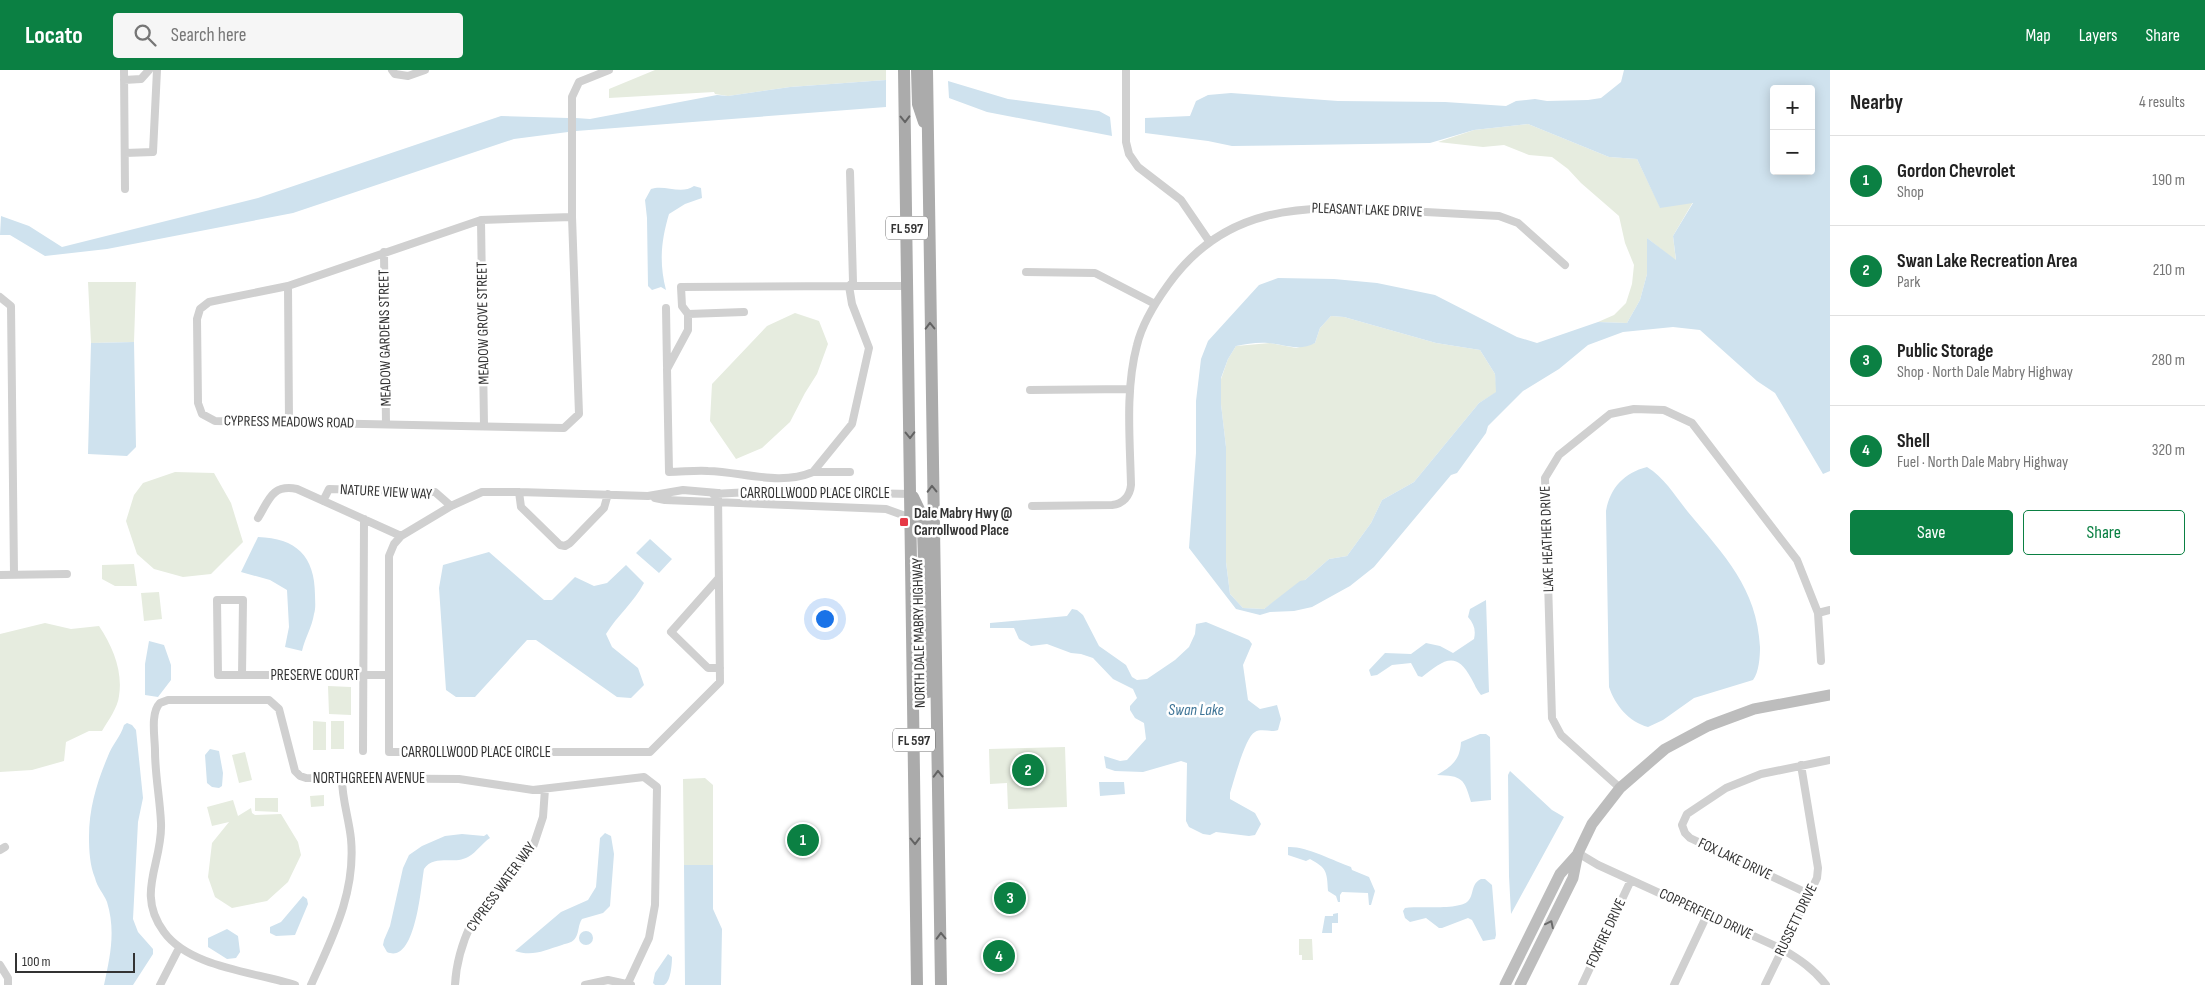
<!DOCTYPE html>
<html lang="en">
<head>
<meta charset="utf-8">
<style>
	body { margin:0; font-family:"Sofia Sans Condensed",sans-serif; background:#f6f6f6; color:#222 }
	.controls { position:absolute; right:15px; top:15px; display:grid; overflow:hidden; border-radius:5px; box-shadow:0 2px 12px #0003 }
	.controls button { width:45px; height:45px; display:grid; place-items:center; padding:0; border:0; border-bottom:1px solid #e0e0e0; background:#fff; color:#222; font:25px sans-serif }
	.scale { position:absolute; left:15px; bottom:12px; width:120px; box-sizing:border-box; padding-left:5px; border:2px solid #333; border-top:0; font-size:14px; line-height:18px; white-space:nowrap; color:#333; -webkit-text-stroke:4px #fff; paint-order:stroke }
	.you { position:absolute; left:824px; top:548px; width:18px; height:18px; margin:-12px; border:4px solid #fff; border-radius:50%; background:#1a73e8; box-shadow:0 0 0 8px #1a73e833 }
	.badge { display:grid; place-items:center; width:32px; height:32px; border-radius:50%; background:#0b8043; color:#fff; font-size:16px; font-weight:700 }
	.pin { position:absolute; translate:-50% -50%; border:2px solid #fff; box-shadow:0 1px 5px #0006 }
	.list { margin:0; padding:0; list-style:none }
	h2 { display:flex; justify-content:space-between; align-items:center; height:65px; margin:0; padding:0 20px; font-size:21px }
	h2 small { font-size:16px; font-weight:400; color:#767676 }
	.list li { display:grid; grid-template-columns:32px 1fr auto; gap:15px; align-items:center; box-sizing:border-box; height:90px; padding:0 20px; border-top:1px solid #e0e0e0 }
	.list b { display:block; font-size:19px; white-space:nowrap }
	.list p { margin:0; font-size:16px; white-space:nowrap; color:#767676 }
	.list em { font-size:16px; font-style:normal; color:#767676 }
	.actions { display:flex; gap:10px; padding:15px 20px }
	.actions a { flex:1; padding:11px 0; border:1px solid #0b8043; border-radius:5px; text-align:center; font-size:18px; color:#0b8043 }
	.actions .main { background:#0b8043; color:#fff }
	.icon { flex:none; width:28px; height:28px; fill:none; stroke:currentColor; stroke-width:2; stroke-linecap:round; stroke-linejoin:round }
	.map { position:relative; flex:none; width:1830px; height:915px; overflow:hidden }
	header { display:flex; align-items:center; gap:30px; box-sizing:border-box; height:70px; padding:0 25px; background:#0b8043; color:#fff }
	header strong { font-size:24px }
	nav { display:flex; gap:28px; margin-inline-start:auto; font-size:18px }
	.search { width:350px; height:45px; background:#f6f6f6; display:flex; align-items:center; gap:12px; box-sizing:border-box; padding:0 18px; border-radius:5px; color:#767676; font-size:19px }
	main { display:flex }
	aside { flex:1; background:#fff }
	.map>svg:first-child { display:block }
	.green { fill:#e6ecdf }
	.water { fill:#cfe2ee; fill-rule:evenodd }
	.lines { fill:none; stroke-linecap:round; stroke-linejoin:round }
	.street { stroke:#d0d0d0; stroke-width:8 }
	.secondary { stroke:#bdbdbd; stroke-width:11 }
	.primary { stroke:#ababab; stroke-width:12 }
	.oneway { stroke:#636363 }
	.oneway2 { stroke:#6a6a6a }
	.poi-dot { fill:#e63946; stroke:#fff; stroke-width:2 }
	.labels { text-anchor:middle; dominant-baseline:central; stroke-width:5; stroke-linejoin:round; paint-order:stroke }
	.shield { fill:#fff; stroke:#707070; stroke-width:1 }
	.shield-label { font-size:14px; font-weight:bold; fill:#333 }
	.street-label { font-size:15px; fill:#333; stroke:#fff }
	.poi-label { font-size:15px; font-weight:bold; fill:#333; stroke:#fff; text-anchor:start }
	.water-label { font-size:16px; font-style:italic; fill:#3f7597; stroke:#fff }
</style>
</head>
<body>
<header>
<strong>Locato</strong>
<div class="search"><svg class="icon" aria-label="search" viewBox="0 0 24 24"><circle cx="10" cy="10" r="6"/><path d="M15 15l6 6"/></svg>Search here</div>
<nav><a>Map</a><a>Layers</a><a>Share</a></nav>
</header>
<main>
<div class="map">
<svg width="1830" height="915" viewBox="0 0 1830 915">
	<rect width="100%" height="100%" fill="#fff"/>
	<path class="green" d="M 655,0 L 886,0 L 886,10 L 790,17 L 728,26 L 715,24 L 714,22 L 609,28 L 609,19 Z
		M 1528,54 L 1609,87 L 1637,89 L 1660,137 L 1693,132 L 1673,166 L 1676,191 L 1647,168 L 1647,204 L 1640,230 L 1627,253 L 1598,252 L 1614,245 L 1626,233 L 1632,214 L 1634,195 L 1625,173 L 1619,146 L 1581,113 L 1568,99 L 1552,87 L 1529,85 L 1504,75 L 1483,77 L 1438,72 L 1474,60 Z
		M 88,212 L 136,212 L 134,272 L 91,273 Z
		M 795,243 L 819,251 L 828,274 L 817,304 L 805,323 L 790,352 L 762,378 L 736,389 L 710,351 L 712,314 L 767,256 Z
		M 1331,246 L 1344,247 L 1436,273 L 1480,280 L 1495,304 L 1497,322 L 1479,333 L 1414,412 L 1382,430 L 1371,453 L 1347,486 L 1329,489 L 1305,510 L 1264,539 L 1243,538 L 1230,524 L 1226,492 L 1226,377 L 1221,334 L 1221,309 L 1228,289 L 1236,276 L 1270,273 L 1296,278 L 1315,273 L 1320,258 Z
		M 175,402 L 214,403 L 231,433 L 243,472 L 211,504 L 183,507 L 154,499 L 137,484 L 126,451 L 134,425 L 143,413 Z
		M 134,494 L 137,516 L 115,516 L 102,509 L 102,495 Z
		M 159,522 L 162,549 L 144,551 L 141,523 Z
		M 45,553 L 71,559 L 99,556 C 113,577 123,601 119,626 C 118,637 108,651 102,661 L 89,661 L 66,672 L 64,691 L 32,700 L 0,702 L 0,564 Z
		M 328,616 L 351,617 L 351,645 L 329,644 Z
		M 313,651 L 326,652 L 326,680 L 313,680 Z
		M 331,651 L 344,651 L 344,679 L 331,679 Z
		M 1065,677 L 1067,737 L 1008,739 L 1007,713 L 990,714 L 989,679 Z
		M 245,682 L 252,710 L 239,713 L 232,685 Z
		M 705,708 L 713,715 L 713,795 L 684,795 L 683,709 Z
		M 324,725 L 324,736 L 311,737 L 310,726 Z
		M 255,728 L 278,728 L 278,742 L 255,741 Z
		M 233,730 L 238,746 L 251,738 L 252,743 L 255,745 L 281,744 L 298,772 L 301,785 L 288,812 L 267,831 L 232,838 L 215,827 L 208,807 L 212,773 L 229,752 L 212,756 L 207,737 Z
		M 1299,869 L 1312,869 L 1313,890 L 1302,890 L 1302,885 L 1299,885 Z"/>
	<path class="water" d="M 1624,0 L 1830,0 L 1830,401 L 1823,404 L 1775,323 L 1757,311 L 1700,260 L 1673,257 L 1623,262 L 1588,275 L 1559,299 L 1523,321 L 1488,356 L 1486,363 L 1457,403 L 1451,405 L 1374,497 L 1350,516 L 1312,537 L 1294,541 L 1270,542 L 1260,545 L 1236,539 L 1189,478 L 1196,383 L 1196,331 L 1201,289 L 1208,271 L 1259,215 L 1278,208 L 1334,209 L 1377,213 L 1435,225 L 1517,267 L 1537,273 L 1598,252 L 1627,253 L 1640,230 L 1647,204 L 1647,168 L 1676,190 L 1673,166 L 1693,133 L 1660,138 L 1637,89 L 1609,87 L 1528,54 L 1474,60 L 1430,73 L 1232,76 L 1208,71 L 1145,63 L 1145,48 L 1190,46 L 1196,31 L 1208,25 L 1231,23 L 1338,31 L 1445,32 L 1506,36 L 1516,31 L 1535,29 L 1547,31 L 1588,30 L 1601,28 L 1621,12 ZM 1774,19 L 1811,19 L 1811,101 L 1774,101 ZM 1331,246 L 1344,247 L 1436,273 L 1480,280 L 1495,304 L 1496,322 L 1479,333 L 1414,412 L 1382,430 L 1371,453 L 1347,486 L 1329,489 L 1305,510 L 1300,511 L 1264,539 L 1243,538 L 1230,524 L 1226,492 L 1226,377 L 1221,334 L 1221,308 L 1228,289 L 1236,276 C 1247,274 1257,272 1268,273 C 1285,274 1299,282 1315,273 L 1320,258 Z
		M 886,10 L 886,37 L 576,61 L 576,48 L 590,49 L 717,25 L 728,26 L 790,17 Z
		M 948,11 L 1008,29 L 1099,41 L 1110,47 L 1112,66 L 987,42 L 949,28 Z
		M 501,46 L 568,48 L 568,62 L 514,69 L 293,143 L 107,179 L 45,186 L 10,165 L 0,165 L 1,146 L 29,156 L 62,177 L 258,128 Z
		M 694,116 L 701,118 L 702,128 L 685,134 L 669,144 C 661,171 659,193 666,220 L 661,217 L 652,220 L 648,216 L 647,148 L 645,130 L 651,119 C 664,114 681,125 694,116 Z
		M 134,272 L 136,377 L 127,386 L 88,384 L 91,273 Z
		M 1647,397 C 1664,407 1676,427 1688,442 C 1724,485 1757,518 1760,577 C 1760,587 1759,602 1753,610 L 1694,628 L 1663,650 L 1648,657 C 1629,652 1615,635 1609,617 L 1606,441 C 1610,418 1624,403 1647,397 Z
		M 258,467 C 296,468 315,486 315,525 C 315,531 316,538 314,544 C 312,557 305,568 302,581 L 285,577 L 289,557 L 287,520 L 270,510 L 241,502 Z
		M 650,469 L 672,489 L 659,503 L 636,483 Z
		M 489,482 L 544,530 L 552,530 L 575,507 L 594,516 L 607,513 L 626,495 L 644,513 C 634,532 617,546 606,564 L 612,577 L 638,598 L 644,615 L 631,628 L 617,627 L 536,570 L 527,570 L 475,627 L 456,627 L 446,620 L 439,518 L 443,495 Z
		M 1486,530 L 1489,622 L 1481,625 C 1476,619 1475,615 1471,608 C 1456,579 1442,591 1422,607 L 1418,606 L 1411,593 L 1392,595 L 1377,605 L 1371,606 L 1369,600 L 1385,583 L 1411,584 L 1426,573 L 1440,576 L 1453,583 L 1474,569 C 1476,560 1474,554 1468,547 L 1470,539 Z
		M 1072,539 L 1077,540 L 1083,545 L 1099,576 L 1126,595 L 1132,607 L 1137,610 L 1147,609 L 1175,590 L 1189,577 L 1195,564 L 1196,554 L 1206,552 L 1249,570 L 1252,574 L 1243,595 L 1248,630 L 1260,639 L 1277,635 L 1281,649 L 1278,660 C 1271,663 1262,658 1255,662 C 1245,667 1234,711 1230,723 L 1230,729 L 1255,743 L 1261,754 L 1255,765 L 1249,766 L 1216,762 L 1210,765 L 1203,764 L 1189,757 L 1186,751 L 1187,693 L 1181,691 L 1143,702 L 1115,701 L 1106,698 L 1104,686 L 1120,691 L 1127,690 L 1146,669 L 1144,653 L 1135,648 L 1130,640 L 1130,636 L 1137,628 L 1133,619 L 1113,609 L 1093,588 L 1081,584 L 1071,583 L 1047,574 L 1031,576 L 1019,569 L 1014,558 L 990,558 L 990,553 L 1067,546 Z
		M 149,571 L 164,575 L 171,595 L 171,610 L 158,627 L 145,625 L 145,594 Z
		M 127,653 L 132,655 L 136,660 L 143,728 L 138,752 L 133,849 L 138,862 L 153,879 L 153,884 L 133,915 L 104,915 C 110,887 116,861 107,832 C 104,824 97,817 95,808 C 90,796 89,781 89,767 C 89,738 97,712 108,686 C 112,675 121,666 124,655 Z
		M 1480,664 L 1486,664 L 1490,667 L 1491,730 L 1471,732 C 1464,708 1462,706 1437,705 C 1452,696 1460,690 1461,672 Z
		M 210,679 L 219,681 L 223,703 L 222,716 L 219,718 L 212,717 L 207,713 L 205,685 Z
		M 1510,701 L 1552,740 L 1564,747 L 1511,844 L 1509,806 L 1508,705 Z
		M 1099,712 L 1124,712 L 1125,724 L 1100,726 Z
		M 605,763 L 611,766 L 614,784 L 610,836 L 603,843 L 582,849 C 578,855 579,862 576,867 C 573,873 567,873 562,875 C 545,880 533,887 515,881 L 561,842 L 588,830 L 596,817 L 600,768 Z
		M 462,764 L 484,766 L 487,764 L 490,768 C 482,773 477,782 468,787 C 454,795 434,784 424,799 C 421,815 416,895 387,882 L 383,875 L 384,870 L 390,856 L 403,798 L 409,785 L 422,776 L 445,766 Z
		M 1288,777 C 1306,776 1334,791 1351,797 L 1352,800 L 1369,807 L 1375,821 L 1371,835 L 1369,835 L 1368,823 L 1342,822 L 1340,825 L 1340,832 L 1338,832 L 1336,826 L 1328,821 C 1327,802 1327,798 1310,789 L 1306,791 L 1288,785 Z
		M 684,795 L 713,795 L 713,839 L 722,859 L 721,915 L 685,915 Z
		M 1481,809 L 1485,809 L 1492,815 L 1496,865 L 1495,869 L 1483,871 L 1472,850 L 1468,848 L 1442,858 L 1439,858 L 1426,848 L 1410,852 L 1405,848 L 1403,841 L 1405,838 C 1419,836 1457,840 1467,832 C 1475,825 1470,814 1481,809 Z
		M 303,826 L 307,829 L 308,834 L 295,865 L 276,866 L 270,863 L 270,857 L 281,852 Z
		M 1338,843 L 1338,853 L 1332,853 L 1332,863 L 1322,863 L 1325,846 L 1333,846 L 1333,844 Z
		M 227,859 L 238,866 L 240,882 L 236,888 L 227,889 L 208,877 L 208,868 Z
		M579 868a7 7 0 1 1 14 0a7 7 0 1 1-14 0Z
		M 668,884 L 672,887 C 672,893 671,912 664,915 C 661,915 658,915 655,915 L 653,913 L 655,903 Z"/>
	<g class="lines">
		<path class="street" d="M 124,0 L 125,119
			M 392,0 L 395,4 L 408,6 L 425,0
			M 1126,0 L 1126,72 L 1129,84 L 1138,97 L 1181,130 L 1209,171
			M 124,10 L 141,9 L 149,0
			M 125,83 L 153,82 L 157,0
			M 572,147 L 481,150 L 288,216 L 209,232 L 200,239 L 197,249 L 198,333 L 202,344 L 215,351 L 564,358 L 579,344 L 572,147 L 572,27 L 579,12 L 609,0
			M 481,150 L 484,356
			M 384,182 L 386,354
			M 1026,202 L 1095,203 L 1155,234
			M 288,216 L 289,352
			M 0,227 L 11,236 L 14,504
			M 666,238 L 667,297
			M 744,242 L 688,244 L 688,260 L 667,299 L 669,402 C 682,402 696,400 708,401 C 743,402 780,416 813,402
			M 688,244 L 682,236 L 681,217 L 849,216 L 853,212 L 850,102
			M 1030,320 L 1130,319
			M 850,402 L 813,402 L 852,354 L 869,278 L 852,234 L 849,216 L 908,216
			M 683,420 L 718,423 L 720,612 L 650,682 L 389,682 L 389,486 L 394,474 L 401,466 L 451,436 L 482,422 L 519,422 L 648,426 Z
			M 519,422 L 521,437 L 560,475 L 565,476 L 570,473 L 604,438 L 608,424
			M 713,424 L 768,421 L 911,424
			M 655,428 L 665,430 L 886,439 L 911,448
			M 323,431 L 329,419 L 435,422 L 451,436
			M 1032,436 L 1112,435 C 1123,434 1130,426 1131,415 C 1130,370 1125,320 1137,275 C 1142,254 1155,233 1168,215 C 1224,136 1300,135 1389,140 C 1425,142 1462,144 1499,146 L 1518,153 L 1565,195
			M 258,448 C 269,430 272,414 297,419 L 401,466
			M 0,505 L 67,504
			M 718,509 L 671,562 L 708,598 L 720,598
			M 1818,543 L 1830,540
			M 242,605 L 243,530 L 217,530 L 218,605 L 389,605
			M 363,681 L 364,449
			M 1620,718 L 1561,665 L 1552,648 L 1545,408 L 1559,385 L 1610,344 L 1634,339 L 1664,340 L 1692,353 L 1797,490 L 1818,543 L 1821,591
			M 0,780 L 5,777
			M 1578,783 L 1598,795 L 1782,879 C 1799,889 1814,899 1826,915
			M 1809,824 L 1690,768 L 1685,763 L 1682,755 L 1687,744 L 1726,718 L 1761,704 L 1830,690
			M 0,895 L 8,908 L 8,915
			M 160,915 L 179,878
			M 295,915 C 256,902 190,898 164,862 C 135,823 163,793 161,753 C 160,729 155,705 155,681 C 155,668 150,643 160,633 L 168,630 L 269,630 L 279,639 L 295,701 L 300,706 L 306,708 L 459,709 L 533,720 L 644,707 L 657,717 L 655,835 L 649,868 L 628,913
			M 311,915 C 332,868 356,823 351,769 C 349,749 342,729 342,709
			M 455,915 C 456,893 462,873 472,852 L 533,777 L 543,747 L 545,719
			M 585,915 L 608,910 L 631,915
			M 1582,915 L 1631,810
			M 1674,915 L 1707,845
			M 1765,915 L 1817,808 L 1818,798 L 1801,695"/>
		<path class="secondary" d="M 1505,915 L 1560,804 L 1577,785
			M 1520,915 L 1573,808 L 1578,783 L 1592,754 L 1620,718 L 1665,679 L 1708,656 L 1754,639 L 1830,625"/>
		<path class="primary" d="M 904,0 L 917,915
			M 917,0 L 918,34 L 924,52
			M 927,0 L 941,915
			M 913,427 L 922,446 L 923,459 L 928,622"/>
	</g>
	<defs><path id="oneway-chevron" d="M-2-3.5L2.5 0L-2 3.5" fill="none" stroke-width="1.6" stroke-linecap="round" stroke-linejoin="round" transform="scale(1.25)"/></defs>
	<g class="oneway">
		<use href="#oneway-chevron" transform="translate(905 49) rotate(89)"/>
		<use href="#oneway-chevron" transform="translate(930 256) rotate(-91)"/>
		<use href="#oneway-chevron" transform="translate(910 365) rotate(89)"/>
		<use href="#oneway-chevron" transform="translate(932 419) rotate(-91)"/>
		<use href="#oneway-chevron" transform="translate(938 704) rotate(-91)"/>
		<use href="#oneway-chevron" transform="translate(915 771) rotate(89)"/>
		<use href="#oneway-chevron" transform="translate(941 866) rotate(-91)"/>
	</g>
	<use class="oneway2" href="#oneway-chevron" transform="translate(1550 854) rotate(-64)"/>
	<rect class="poi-dot" x="899" y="447" width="10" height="10" rx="2.5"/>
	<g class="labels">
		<g class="shield">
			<rect x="886" y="146.5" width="42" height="23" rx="4"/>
			<rect x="893" y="658.5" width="42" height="23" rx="4"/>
		</g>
		<g class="shield-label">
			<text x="907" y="158">FL 597</text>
			<text x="914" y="670">FL 597</text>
		</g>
		<g class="street-label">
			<text transform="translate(1367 140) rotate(2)">PLEASANT LAKE DRIVE</text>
			<text transform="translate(483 253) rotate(-91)">MEADOW GROVE STREET</text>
			<text transform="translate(385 268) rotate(-91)">MEADOW GARDENS STREET</text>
			<text transform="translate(289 352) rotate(1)">CYPRESS MEADOWS ROAD</text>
			<text transform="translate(386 422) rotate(3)">NATURE VIEW WAY</text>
			<text x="815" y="423">CARROLLWOOD PLACE CIRCLE</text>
			<text transform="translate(1547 469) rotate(-92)">LAKE HEATHER DRIVE</text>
			<text transform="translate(919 563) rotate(-91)">NORTH DALE MABRY HIGHWAY</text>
			<text x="315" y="605">PRESERVE COURT</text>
			<text x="476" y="682">CARROLLWOOD PLACE CIRCLE</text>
			<text x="369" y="708">NORTHGREEN AVENUE</text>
			<text transform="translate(1735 789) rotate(25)">FOX LAKE DRIVE</text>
			<text transform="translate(501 817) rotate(-54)">CYPRESS WATER WAY</text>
			<text transform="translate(1706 844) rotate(25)">COPPERFIELD DRIVE</text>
			<text transform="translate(1796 850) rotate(-64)">RUSSETT DRIVE</text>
			<text transform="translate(1606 863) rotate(-65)">FOXFIRE DRIVE</text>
		</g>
		<g class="poi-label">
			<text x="914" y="443">Dale Mabry Hwy @<tspan x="914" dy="17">Carrollwood Place</tspan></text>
		</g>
		<g class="water-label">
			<text x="1196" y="640">Swan Lake</text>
		</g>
	</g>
</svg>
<div class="controls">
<button>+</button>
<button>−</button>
</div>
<div class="scale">100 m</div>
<div class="you"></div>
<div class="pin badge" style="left:803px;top:770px">1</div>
<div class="pin badge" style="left:1028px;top:700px">2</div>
<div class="pin badge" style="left:1010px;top:828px">3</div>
<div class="pin badge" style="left:999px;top:886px">4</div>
</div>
<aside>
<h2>Nearby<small>4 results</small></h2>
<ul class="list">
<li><span class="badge">1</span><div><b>Gordon Chevrolet</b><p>Shop</p></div><em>190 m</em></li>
<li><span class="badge">2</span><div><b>Swan Lake Recreation Area</b><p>Park</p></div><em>210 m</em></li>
<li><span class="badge">3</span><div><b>Public Storage</b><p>Shop · North Dale Mabry Highway</p></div><em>280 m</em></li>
<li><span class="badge">4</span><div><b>Shell</b><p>Fuel · North Dale Mabry Highway</p></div><em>320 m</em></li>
</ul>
<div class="actions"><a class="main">Save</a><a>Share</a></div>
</aside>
</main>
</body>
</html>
